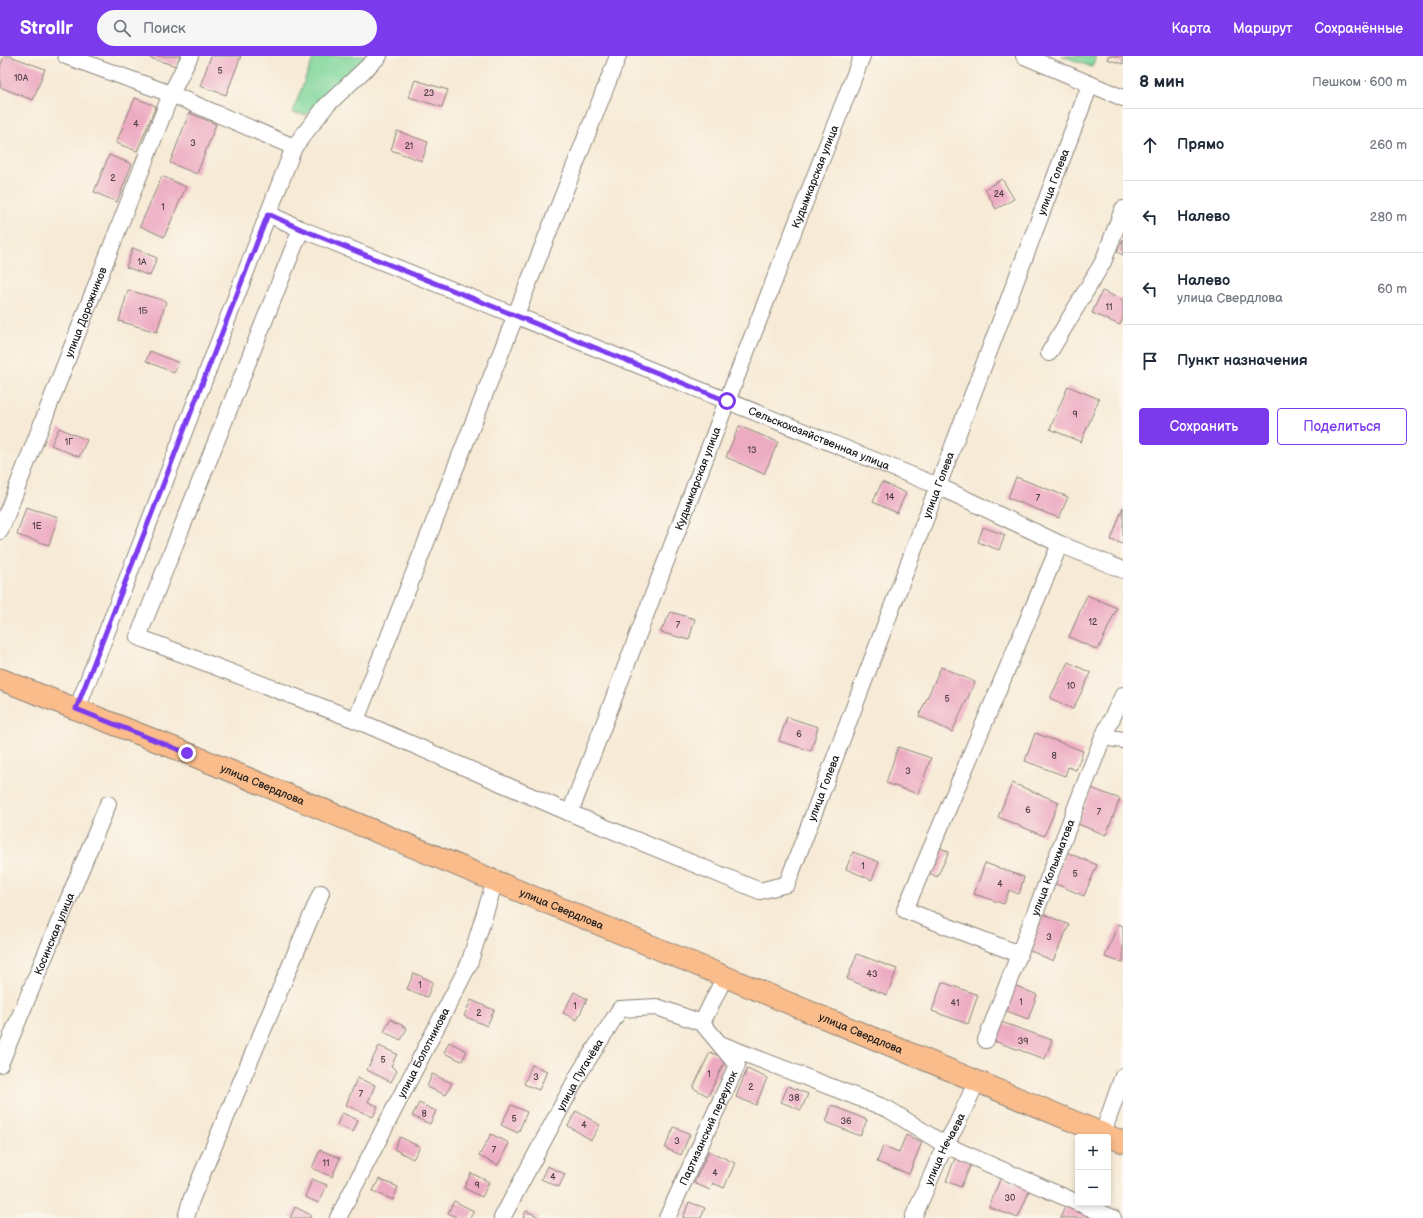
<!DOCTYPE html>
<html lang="ru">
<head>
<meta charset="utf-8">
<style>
	body { margin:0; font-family:"Balsamiq Sans",sans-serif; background:#f6f6f7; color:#1f2937 }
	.controls { position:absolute; right:12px; bottom:12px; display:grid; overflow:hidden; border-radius:4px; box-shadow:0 2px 6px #0003 }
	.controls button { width:36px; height:36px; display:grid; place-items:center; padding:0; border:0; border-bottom:1px solid #e0e1e3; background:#fff; color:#1f2937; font:20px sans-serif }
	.stop { position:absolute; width:12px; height:12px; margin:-9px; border:3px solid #7c3aed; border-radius:50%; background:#fff }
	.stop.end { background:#7c3aed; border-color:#fff; box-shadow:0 1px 4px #0008 }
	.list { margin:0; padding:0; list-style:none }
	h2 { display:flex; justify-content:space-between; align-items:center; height:52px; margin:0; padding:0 16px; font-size:17px }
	h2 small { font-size:13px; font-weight:400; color:#747a83 }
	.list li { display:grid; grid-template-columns:26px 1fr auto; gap:12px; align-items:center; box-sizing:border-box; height:72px; padding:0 16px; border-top:1px solid #e0e1e3 }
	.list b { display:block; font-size:15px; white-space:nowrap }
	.list p { margin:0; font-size:13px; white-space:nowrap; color:#747a83 }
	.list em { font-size:13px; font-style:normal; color:#747a83 }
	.actions { display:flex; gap:8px; padding:12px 16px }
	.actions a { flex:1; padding:9px 0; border:1px solid #7c3aed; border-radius:4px; text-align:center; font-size:14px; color:#7c3aed }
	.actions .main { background:#7c3aed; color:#fff }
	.icon { flex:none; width:22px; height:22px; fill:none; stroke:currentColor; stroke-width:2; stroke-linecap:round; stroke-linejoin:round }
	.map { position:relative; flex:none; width:1123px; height:1162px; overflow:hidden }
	header { display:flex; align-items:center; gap:24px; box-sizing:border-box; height:56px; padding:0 20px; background:#7c3aed; color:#fff }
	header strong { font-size:19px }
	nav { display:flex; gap:22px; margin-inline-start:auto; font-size:14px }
	.search { width:280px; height:36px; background:#f6f6f7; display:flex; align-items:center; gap:10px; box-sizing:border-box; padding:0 14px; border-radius:22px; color:#747a83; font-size:15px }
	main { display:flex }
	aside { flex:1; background:#fff }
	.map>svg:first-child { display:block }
	.green { fill:#7ed69a; stroke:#4d795b }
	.building { fill:#edabc2 }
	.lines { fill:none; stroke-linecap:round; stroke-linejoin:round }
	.minor-casing { stroke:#8a8379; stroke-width:18 }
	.major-casing { stroke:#8a8379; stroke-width:23 }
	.minor { stroke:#fff; stroke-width:16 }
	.major { stroke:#fabc8b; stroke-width:21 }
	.route { stroke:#7c3aed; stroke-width:5 }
	.labels { text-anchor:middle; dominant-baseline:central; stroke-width:3; stroke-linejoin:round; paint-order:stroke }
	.number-label { font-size:9px; fill:#504046 }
	.street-label { font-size:11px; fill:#1c1c1c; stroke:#fbf7ec }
</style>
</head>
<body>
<header>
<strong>Strollr</strong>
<div class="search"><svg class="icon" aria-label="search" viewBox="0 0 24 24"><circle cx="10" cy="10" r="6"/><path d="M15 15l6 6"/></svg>Поиск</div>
<nav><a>Карта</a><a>Маршрут</a><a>Сохранённые</a></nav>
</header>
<main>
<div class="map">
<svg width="1123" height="1162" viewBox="0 0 1123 1162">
	<rect width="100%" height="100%" fill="#fbf7ec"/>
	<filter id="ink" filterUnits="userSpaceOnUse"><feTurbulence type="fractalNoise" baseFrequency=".025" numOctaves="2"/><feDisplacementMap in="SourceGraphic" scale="8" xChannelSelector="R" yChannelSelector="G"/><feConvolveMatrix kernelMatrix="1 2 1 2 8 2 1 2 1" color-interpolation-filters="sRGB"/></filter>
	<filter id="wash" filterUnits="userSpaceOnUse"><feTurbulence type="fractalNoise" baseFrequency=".012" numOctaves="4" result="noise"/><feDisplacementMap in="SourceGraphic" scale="16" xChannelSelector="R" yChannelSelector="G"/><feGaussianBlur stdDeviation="0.9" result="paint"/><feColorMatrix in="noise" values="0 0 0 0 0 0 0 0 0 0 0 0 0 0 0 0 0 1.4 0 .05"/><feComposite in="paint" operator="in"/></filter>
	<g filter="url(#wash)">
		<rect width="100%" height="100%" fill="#f7ead6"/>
		<path class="green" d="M 314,0 L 366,0 L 306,59 L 292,57 Z
			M 1062,0 L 1096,0 L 1092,11 Z"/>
		<g id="blocks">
			<path class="building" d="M 4,0 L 10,0 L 45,13 L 33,44 L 0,31 L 0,11 Z
				M 150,0 L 180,0 L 176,10 L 150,2 Z
				M 211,0 L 241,0 L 226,39 L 200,30 Z
				M 1108,0 L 1123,0 L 1123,8 L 1107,3 Z
				M 415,24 L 448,34 L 442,51 L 409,41 Z
				M 135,42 L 156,50 L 137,95 L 116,87 Z
				M 189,57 L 216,68 L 197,118 L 170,107 Z
				M 397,75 L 428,86 L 422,105 L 391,94 Z
				M 109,99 L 132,108 L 117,146 L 94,136 Z
				M 162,120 L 186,131 L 164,181 L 140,170 Z
				M 1002,123 L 1014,143 L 996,153 L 985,133 Z
				M 1123,183 L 1123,199 L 1117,196 Z
				M 133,192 L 157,202 L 150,220 L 126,211 Z
				M 128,234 L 166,245 L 157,276 L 119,265 Z
				M 1102,235 L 1123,244 L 1123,262 L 1120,269 L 1092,257 Z
				M 150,295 L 179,307 L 174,317 L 146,305 Z
				M 1068,330 L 1099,343 L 1081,386 L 1050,373 Z
				M 739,370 L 778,386 L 764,418 L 726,401 Z
				M 59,372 L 87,384 L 79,401 L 51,389 Z
				M 1016,421 L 1068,441 L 1059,462 L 1008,442 Z
				M 882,426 L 906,437 L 897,457 L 873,446 Z
				M 26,451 L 58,461 L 49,489 L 17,479 Z
				M 1123,451 L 1123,488 L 1111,484 Z
				M 983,471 L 1005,479 L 999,494 L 978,486 Z
				M 1087,539 L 1117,552 L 1098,594 L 1069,581 Z
				M 671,556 L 695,563 L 689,584 L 660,576 Z
				M 1068,606 L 1091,617 L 1073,653 L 1050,642 Z
				M 941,611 L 975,626 L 952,676 L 919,660 Z
				M 787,661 L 818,671 L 811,695 L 779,685 Z
				M 1035,677 L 1083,695 L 1076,714 L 1068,711 L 1065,720 L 1025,705 Z
				M 898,691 L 931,702 L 918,738 L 886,727 Z
				M 1012,727 L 1059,746 L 1044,780 L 998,761 Z
				M 1091,732 L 1120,743 L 1106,779 L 1078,768 Z
				M 939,791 L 949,796 L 937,821 L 927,816 Z
				M 853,796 L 879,806 L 872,824 L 846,813 Z
				M 1066,796 L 1097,809 L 1084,840 L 1054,827 Z
				M 985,807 L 1024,821 L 1019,838 L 1009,834 L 1004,848 L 974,838 Z
				M 1044,858 L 1069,869 L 1053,905 L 1029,894 Z
				M 1118,868 L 1123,870 L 1123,907 L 1105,901 Z
				M 857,898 L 897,913 L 887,939 L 847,923 Z
				M 414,917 L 433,926 L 427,941 L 407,933 Z
				M 942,926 L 978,939 L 968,968 L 932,955 Z
				M 1014,929 L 1037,939 L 1028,963 L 1004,954 Z
				M 574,936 L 587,943 L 577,964 L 563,957 Z
				M 471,944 L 494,954 L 487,970 L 464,960 Z
				M 390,963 L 407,972 L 401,984 L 384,976 Z
				M 1001,966 L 1052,984 L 1045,1003 L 994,985 Z
				M 449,986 L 467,995 L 462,1005 L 444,997 Z
				M 379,990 L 397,998 L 391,1010 L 397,1015 L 391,1026 L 367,1014 Z
				M 710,996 L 726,1003 L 708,1040 L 693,1032 Z
				M 532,1009 L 547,1015 L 539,1034 L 524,1028 Z
				M 747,1013 L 767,1022 L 756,1049 L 736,1041 Z
				M 432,1018 L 452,1027 L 446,1039 L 427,1031 Z
				M 357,1022 L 375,1029 L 368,1046 L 378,1050 L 373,1061 L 346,1049 Z
				M 788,1030 L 808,1038 L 801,1054 L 781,1046 Z
				M 419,1047 L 436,1055 L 430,1068 L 412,1060 Z
				M 511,1049 L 527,1056 L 518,1077 L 501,1069 Z
				M 832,1049 L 867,1064 L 860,1080 L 826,1066 Z
				M 576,1055 L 600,1069 L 591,1084 L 568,1070 Z
				M 342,1057 L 358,1064 L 353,1076 L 337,1069 Z
				M 674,1071 L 690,1078 L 681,1099 L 665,1092 Z
				M 491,1078 L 509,1087 L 498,1109 L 479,1100 Z
				M 906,1079 L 922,1086 L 909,1118 L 877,1106 L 883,1090 L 899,1096 Z
				M 400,1081 L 420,1091 L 413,1103 L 394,1093 Z
				M 320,1094 L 340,1102 L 332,1121 L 312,1112 Z
				M 709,1095 L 735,1107 L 724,1132 L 713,1127 L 710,1134 L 694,1127 Z
				M 956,1100 L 972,1106 L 961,1131 L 946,1125 Z
				M 547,1110 L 565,1118 L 559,1131 L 541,1123 Z
				M 471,1117 L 489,1126 L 482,1141 L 464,1132 Z
				M 1001,1121 L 1030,1133 L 1018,1162 L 989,1151 Z
				M 312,1123 L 327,1129 L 319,1147 L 305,1141 Z
				M 379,1123 L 398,1131 L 393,1144 L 373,1135 Z
				M 454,1145 L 474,1155 L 470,1162 L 458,1162 L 448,1157 Z
				M 689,1146 L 705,1152 L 701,1162 L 683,1162 Z
				M 1066,1148 L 1090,1157 L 1089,1162 L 1060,1162 Z
				M 295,1151 L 311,1159 L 310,1162 L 290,1162 Z
				M 526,1155 L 542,1162 L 523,1162 Z"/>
		</g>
	</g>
	<g filter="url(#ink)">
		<use href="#blocks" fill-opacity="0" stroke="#8a8379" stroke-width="1"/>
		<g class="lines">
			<g class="minor-casing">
				<g id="minor">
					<path d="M 66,0 L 171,38 L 294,91"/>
					<path d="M 1024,0 L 1123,42"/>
					<path id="s1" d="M 268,158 L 301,173 L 938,430 L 1060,488 L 1123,514"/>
					<path id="s2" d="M 301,173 L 138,581 L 356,664 L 570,757 L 760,835 L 787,828 L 1090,29"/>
					<path d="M 1049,297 L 1103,206 L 1123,153"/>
					<path id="s3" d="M 0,475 L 171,38 L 190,0"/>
					<path d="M 77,653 L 294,91 L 326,50 L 379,0"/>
					<path d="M 356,664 L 618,0"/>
					<path d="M 1103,681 L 1123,684"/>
					<path id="s4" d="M 570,757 L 727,345 L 862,0"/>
					<path d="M 1019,898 L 905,854 L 1060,488"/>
					<path d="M 702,967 L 725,920"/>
					<path id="s5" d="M 986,984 L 1103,681 L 1123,639"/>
					<path d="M 720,988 L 888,1053 L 945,1089 L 1078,1147"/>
					<path id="s6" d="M 0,1008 L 108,748"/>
					<path d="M 1103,1077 L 1123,1020"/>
					<path d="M 1079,1147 L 1113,1162"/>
					<path d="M 186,1162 L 191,1144 L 321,837"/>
					<path id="s7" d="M 338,1162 L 469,908 L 495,825"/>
					<path id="s8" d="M 502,1162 L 580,1016 L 620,953 L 657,951 L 702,967"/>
					<path id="s9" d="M 667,1162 L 737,1009 L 702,967"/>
					<path id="s10" d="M 913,1162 L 945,1089 L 956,1070 L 977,1025"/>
				</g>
			</g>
			<g class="major-casing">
				<g id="major">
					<path id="s11" d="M 0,623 L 187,697 L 1123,1086"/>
				</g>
			</g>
			<use href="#minor" class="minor"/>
			<use href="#major" class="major"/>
		</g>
	</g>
	<g class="lines" filter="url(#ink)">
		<path class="route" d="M 187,697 L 76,653 L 268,158 L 301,173 L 727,345"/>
	</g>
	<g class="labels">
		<g class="number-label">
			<text x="220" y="15">5</text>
			<text x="21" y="22">10А</text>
			<text x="429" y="37">23</text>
			<text x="136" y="68">4</text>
			<text x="193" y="87">3</text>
			<text x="409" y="90">21</text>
			<text x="113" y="122">2</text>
			<text x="999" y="138">24</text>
			<text x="163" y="151">1</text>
			<text x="142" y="206">1А</text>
			<text x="1109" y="251">11</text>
			<text x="143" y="255">1Б</text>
			<text x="1075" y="358">9</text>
			<text x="69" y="386">1Г</text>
			<text x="752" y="394">13</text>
			<text x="890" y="441">14</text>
			<text x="1038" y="442">7</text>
			<text x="37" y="470">1Е</text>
			<text x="1093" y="566">12</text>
			<text x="678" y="569">7</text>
			<text x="1071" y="630">10</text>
			<text x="947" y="643">5</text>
			<text x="799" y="678">6</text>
			<text x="1054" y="700">8</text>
			<text x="908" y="715">3</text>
			<text x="1028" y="754">6</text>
			<text x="1099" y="756">7</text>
			<text x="863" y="810">1</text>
			<text x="1075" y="818">5</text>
			<text x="1000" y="828">4</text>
			<text x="1049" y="881">3</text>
			<text x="872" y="918">43</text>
			<text x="420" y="929">1</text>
			<text x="1021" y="946">1</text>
			<text x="955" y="947">41</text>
			<text x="575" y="950">1</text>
			<text x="479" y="957">2</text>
			<text x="1023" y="985">39</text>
			<text x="383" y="1004">5</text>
			<text x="709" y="1018">1</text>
			<text x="536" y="1021">3</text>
			<text x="751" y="1031">2</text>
			<text x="361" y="1038">7</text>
			<text x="794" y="1042">38</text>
			<text x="424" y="1058">8</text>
			<text x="514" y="1063">5</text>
			<text x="846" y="1065">36</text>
			<text x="584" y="1069">4</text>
			<text x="677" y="1085">3</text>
			<text x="494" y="1094">7</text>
			<text x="326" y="1107">11</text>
			<text x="715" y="1117">4</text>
			<text x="553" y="1121">4</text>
			<text x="477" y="1129">9</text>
			<text x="1010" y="1142">30</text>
		</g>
		<g class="street-label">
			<text stroke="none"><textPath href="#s4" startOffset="682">Кудымкарская улица</textPath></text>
			<text stroke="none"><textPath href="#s2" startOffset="1890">улица Голева</textPath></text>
			<text stroke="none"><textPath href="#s3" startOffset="235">улица Дорожников</textPath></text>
			<text stroke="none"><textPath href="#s1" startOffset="595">Сельскохозяйственная улица</textPath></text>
			<text stroke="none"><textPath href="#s4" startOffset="358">Кудымкарская улица</textPath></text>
			<text stroke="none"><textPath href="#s2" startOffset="1566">улица Голева</textPath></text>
			<text stroke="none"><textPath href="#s11" startOffset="283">улица Свердлова</textPath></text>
			<text stroke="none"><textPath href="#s2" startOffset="1242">улица Голева</textPath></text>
			<text stroke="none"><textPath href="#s5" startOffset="185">улица Колыхматова</textPath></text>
			<text stroke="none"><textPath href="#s11" startOffset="607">улица Свердлова</textPath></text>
			<text stroke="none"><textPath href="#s6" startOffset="141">Косинская улица</textPath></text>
			<text stroke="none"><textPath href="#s11" startOffset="931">улица Свердлова</textPath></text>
			<text stroke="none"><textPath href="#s7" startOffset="186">улица Болотникова</textPath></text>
			<text stroke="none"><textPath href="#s8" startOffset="163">улица Пугачёва</textPath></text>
			<text stroke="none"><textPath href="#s9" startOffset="99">Партизанский переулок</textPath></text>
			<text stroke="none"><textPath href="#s10" startOffset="76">улица Нечаева</textPath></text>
		</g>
	</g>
</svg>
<div class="controls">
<button>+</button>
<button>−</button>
</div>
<div class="stop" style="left:727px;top:345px"></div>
<div class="stop end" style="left:187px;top:697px"></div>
</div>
<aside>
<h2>8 мин<small>Пешком · 600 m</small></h2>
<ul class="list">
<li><svg class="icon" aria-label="ahead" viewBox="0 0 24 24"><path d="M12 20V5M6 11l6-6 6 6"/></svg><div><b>Прямо</b></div><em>260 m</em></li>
<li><svg class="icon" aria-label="left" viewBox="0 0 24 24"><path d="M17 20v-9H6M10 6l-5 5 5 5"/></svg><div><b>Налево</b></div><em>280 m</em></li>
<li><svg class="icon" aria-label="left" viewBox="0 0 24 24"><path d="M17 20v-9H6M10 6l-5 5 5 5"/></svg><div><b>Налево</b><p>улица Свердлова</p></div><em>60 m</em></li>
<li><svg class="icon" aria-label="arrive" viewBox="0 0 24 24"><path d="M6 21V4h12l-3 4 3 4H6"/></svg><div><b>Пункт назначения</b></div></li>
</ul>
<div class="actions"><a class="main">Сохранить</a><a>Поделиться</a></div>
</aside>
</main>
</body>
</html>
